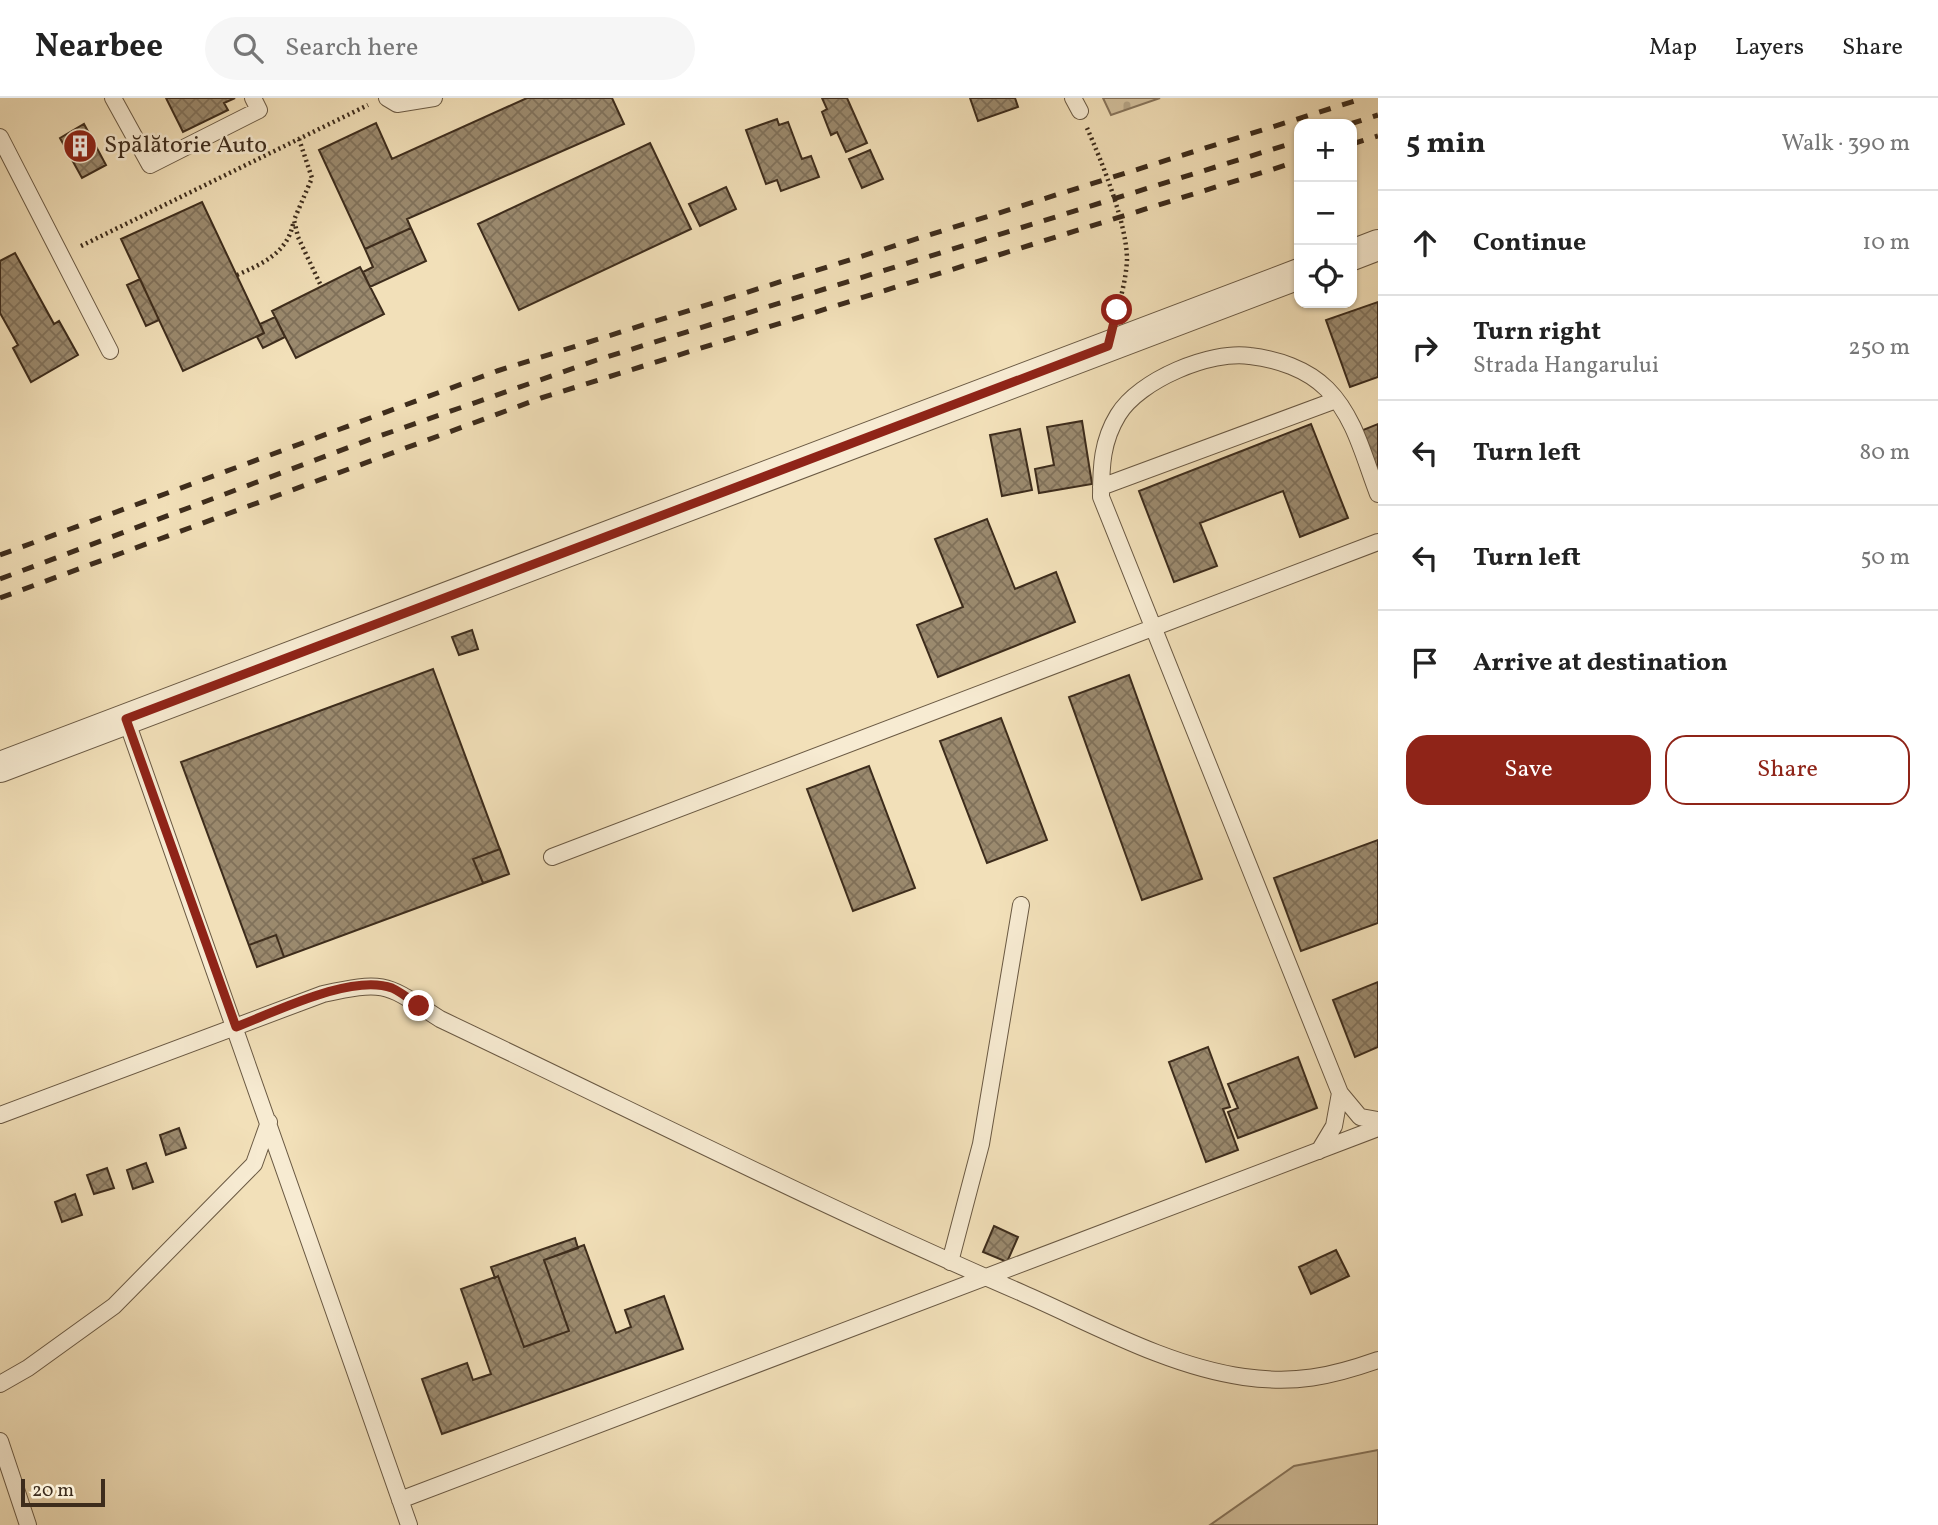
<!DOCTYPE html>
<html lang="en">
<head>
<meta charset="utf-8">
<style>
	body { margin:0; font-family:Vollkorn,serif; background:#f6f6f6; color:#222 }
	.controls { position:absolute; right:21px; top:21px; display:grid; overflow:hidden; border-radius:14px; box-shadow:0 2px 5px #0004 }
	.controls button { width:63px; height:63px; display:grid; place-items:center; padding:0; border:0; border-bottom:2px solid #e0e0e0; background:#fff; color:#222; font:35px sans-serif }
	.scale { position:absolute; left:21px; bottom:18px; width:84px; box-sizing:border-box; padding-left:7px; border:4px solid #3d2c1c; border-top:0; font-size:19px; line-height:24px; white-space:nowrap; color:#3d2c1c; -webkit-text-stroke:5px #f7ebd2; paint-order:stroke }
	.stop { position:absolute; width:21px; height:21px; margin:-16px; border:5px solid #8f2418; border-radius:50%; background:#fff }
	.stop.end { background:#8f2418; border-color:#fff; box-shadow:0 2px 7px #0008 }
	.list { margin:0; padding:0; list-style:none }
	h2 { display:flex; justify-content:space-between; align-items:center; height:91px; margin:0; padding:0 28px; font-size:30px }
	h2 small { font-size:23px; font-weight:400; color:#767676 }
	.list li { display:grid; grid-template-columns:46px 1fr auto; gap:21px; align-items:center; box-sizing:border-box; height:105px; padding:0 28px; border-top:2px solid #e0e0e0 }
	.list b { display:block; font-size:26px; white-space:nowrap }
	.list p { margin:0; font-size:23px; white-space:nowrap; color:#767676 }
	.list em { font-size:23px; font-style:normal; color:#767676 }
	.actions { display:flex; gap:14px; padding:21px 28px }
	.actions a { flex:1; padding:16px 0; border:2px solid #8f2418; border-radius:21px; text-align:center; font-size:24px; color:#8f2418 }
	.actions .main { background:#8f2418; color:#fff }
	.icon { flex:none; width:38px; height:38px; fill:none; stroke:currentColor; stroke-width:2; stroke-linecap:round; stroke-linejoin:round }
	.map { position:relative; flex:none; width:1378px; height:1427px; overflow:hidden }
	header { display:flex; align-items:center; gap:42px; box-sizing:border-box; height:98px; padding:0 35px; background:#fff; border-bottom:2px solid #e0e0e0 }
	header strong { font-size:33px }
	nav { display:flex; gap:38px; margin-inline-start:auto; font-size:24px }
	.search { width:490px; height:63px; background:#f6f6f6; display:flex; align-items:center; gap:18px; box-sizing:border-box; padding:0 24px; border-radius:38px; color:#767676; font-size:26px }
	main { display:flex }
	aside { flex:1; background:#fff }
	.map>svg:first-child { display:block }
	.green { fill:#d3c19e; stroke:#88765d; stroke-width:2 }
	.cemetery { fill:url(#cemetery-stones); stroke:#88765d; stroke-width:2 }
	.building { fill:url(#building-cross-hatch); stroke:#3d2c1c; stroke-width:2 }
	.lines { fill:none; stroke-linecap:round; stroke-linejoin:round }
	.service-casing { stroke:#6a5943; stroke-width:18 }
	.minor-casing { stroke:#6a5943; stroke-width:32 }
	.path { stroke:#3d2c1c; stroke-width:4.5; stroke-dasharray:2 3.5; stroke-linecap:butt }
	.service { stroke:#f7ebd2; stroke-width:16 }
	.minor { stroke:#f7ebd2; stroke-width:30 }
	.rail { stroke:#3d2c1c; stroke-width:5; stroke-dasharray:12 12; stroke-linecap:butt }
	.route { stroke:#8f2418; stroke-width:9 }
	.labels { text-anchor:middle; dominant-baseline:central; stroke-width:5; stroke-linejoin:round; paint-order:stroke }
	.poi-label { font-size:24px; fill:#3d2c1c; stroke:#f7ebd2; text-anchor:start }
</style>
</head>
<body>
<header>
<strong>Nearbee</strong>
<div class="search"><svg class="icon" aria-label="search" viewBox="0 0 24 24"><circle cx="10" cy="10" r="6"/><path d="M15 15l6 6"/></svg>Search here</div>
<nav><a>Map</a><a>Layers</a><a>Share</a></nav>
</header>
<main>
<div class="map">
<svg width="1378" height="1427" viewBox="0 0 1378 1427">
	<defs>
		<pattern id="cemetery-stones" width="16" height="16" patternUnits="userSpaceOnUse" patternTransform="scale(1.75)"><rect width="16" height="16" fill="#d3c19e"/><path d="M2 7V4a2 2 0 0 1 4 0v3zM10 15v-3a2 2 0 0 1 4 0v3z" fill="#b6a688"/></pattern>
		<pattern id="building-cross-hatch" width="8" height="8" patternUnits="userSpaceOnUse" patternTransform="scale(1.75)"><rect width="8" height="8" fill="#9b8a6e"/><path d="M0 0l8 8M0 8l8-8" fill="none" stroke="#80715a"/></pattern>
	</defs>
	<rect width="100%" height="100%" fill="#f2e0b9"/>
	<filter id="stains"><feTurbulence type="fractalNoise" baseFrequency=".00286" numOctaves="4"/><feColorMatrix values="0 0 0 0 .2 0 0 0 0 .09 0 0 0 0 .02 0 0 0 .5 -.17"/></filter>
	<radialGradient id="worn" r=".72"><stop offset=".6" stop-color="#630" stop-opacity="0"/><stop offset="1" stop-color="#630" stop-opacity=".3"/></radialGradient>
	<path class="green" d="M 1378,1352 L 1378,1427 L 1210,1427 L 1294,1368 Z"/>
	<path class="cemetery" d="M 1103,0 L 1160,0 L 1111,17 Z"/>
	<path class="building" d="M 166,0 L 235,0 L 224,5 L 228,12 L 183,34 Z
		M 527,0 L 612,0 L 624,26 L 407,121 L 411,130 L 365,151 L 319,52 L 376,25 L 392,61 Z
		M 822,0 L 847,0 L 867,45 L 846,54 L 837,34 L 831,37 L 822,14 L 827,11 Z
		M 970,0 L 1015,0 L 1018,9 L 978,23 Z
		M 777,21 L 779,27 L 788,24 L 802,61 L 811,58 L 819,79 L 781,93 L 777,82 L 766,86 L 746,32 Z
		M 84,26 L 106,67 L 82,80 L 60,40 Z
		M 650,45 L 691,131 L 519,212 L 478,126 Z
		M 870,52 L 883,81 L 862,90 L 849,61 Z
		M 726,89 L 736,111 L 700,128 L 689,106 Z
		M 202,104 L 264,235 L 183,273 L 121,141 Z
		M 411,130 L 426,163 L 370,189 L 363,174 L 373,169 L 365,151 Z
		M 15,155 L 54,226 L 59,223 L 78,257 L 31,284 L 13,250 L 18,247 L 0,215 L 0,163 Z
		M 360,169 L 384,216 L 296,260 L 272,213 Z
		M 140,181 L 159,222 L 146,228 L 127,187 Z
		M 1378,204 L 1378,279 L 1350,289 L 1326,222 Z
		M 275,219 L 285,239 L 263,250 L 257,239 L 264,235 L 260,226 Z
		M 1082,323 L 1092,386 L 1039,395 L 1035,371 L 1054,367 L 1047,329 Z
		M 1311,326 L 1348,420 L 1300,439 L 1283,393 L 1200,425 L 1217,468 L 1174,484 L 1139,393 Z
		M 1378,326 L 1378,386 L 1358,334 Z
		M 1020,331 L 1032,392 L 1002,398 L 990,337 Z
		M 987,421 L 1015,491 L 1056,474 L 1075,524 L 938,579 L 917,527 L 963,509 L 935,441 Z
		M 472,532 L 478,551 L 459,557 L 452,539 Z
		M 433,571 L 509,776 L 257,869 L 181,664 Z
		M 1129,577 L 1202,781 L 1142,802 L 1069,599 Z
		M 1001,620 L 1047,742 L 987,765 L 940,643 Z
		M 869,668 L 915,790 L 853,813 L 807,691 Z
		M 1378,742 L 1378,825 L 1301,853 L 1274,780 Z
		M 500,751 L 509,776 L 483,785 L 473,761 Z
		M 276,837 L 284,859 L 257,869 L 249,847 Z
		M 1378,884 L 1378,949 L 1355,959 L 1333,902 Z
		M 1208,949 L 1230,1009 L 1223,1011 L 1238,1052 L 1206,1064 L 1169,964 Z
		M 1298,959 L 1317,1010 L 1238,1040 L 1228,1014 L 1238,1010 L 1228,986 Z
		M 179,1030 L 186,1050 L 166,1057 L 160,1037 Z
		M 146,1065 L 153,1084 L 133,1091 L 127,1072 Z
		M 107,1070 L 114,1090 L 94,1096 L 87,1077 Z
		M 75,1096 L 82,1117 L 62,1124 L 55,1104 Z
		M 994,1128 L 1018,1139 L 1007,1164 L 983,1154 Z
		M 575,1140 L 578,1150 L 544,1162 L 569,1233 L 524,1249 L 498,1178 L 495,1180 L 491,1169 Z
		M 584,1147 L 616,1235 L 631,1229 L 625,1212 L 664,1198 L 683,1251 L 442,1336 L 422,1281 L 467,1265 L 473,1282 L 491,1276 L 461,1191 L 498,1178 L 524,1249 L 569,1233 L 544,1162 Z
		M 1336,1152 L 1349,1178 L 1311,1196 L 1299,1169 Z"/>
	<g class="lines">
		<g class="service-casing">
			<path id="service" d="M 113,0 L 150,67 L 259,12 L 253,0
				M 387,0 L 397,6 L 434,0
				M 1073,0 L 1080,13
				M 0,39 L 110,253
				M 1101,389 L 1336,302
				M 1378,396 C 1364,360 1355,319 1327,291 C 1307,271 1277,261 1250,258 C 1211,252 1139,282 1118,317 C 1102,343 1101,368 1101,399 L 1340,995 L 1360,1019 L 1378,1022
				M 126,621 L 409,1427
				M 552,759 L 1378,444
				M 0,1017 L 323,896 C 387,882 386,886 440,921 C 634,1013 825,1110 1022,1195 C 1093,1226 1167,1268 1244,1279 C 1295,1286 1330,1279 1378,1262
				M 1319,1053 L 1334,1028 L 1340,995
				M 950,1164 L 981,1046 L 1021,807
				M 0,1286 L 28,1270 L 114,1208 L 254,1066 L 269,1024
				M 0,1343 L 28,1427
				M 400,1402 L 1378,1030"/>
		</g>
		<g class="minor-casing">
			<path id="minor" d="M 1352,157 L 1378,147
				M 0,669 L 1299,176"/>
		</g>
		<path class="path" d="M 1087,30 C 1102,64 1127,126 1127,162 C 1126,181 1121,199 1116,217
			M 299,41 L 312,80 L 294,122 L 298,139 L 321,188
			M 81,148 L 368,7
			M 237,177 C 262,166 287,155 293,126"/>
		<use href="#service" class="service"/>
		<use href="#minor" class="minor"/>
		<path class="rail" d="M 1350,26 L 1378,17
			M 1352,46 L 1378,38
			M 0,457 L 497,273 L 1364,0
			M 0,481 L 371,341 L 597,262 L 1299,43
			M 0,500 L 541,300 L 1299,63"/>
	</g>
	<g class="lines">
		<path class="route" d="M 419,908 C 411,902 401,894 392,890 C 352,875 275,914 236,929 L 126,621 L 1108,248 L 1117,212"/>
	</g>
	<defs>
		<g id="building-disc" transform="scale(1.75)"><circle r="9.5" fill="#8f2418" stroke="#f7ebd2"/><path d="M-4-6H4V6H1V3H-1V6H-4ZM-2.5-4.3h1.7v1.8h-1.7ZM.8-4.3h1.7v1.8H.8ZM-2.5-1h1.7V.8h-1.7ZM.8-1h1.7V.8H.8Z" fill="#fff"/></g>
	</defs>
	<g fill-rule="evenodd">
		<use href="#building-disc" x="80" y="48"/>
	</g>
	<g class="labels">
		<g class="poi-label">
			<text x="104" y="48">Spălătorie Auto</text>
		</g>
	</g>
	<rect width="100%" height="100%" filter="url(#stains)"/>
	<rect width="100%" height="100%" fill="url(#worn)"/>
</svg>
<div class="controls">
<button>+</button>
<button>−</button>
<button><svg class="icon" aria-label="locate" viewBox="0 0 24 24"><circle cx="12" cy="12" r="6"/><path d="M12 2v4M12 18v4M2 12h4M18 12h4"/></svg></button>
</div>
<div class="scale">20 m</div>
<div class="stop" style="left:1117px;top:212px"></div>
<div class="stop end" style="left:419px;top:908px"></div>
</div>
<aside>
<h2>5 min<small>Walk · 390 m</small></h2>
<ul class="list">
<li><svg class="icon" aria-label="ahead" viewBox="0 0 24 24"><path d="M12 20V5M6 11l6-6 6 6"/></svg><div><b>Continue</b></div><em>10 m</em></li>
<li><svg class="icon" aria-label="right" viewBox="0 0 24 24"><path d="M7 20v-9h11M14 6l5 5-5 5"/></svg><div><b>Turn right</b><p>Strada Hangarului</p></div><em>250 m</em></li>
<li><svg class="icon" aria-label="left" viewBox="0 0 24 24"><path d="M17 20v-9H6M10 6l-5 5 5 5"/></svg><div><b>Turn left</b></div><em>80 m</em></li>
<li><svg class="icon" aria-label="left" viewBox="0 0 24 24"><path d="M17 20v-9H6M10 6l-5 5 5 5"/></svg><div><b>Turn left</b></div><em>50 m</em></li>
<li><svg class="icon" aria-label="arrive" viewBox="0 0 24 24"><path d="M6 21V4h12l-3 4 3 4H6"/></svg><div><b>Arrive at destination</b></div></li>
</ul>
<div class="actions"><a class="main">Save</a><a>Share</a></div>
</aside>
</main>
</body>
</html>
